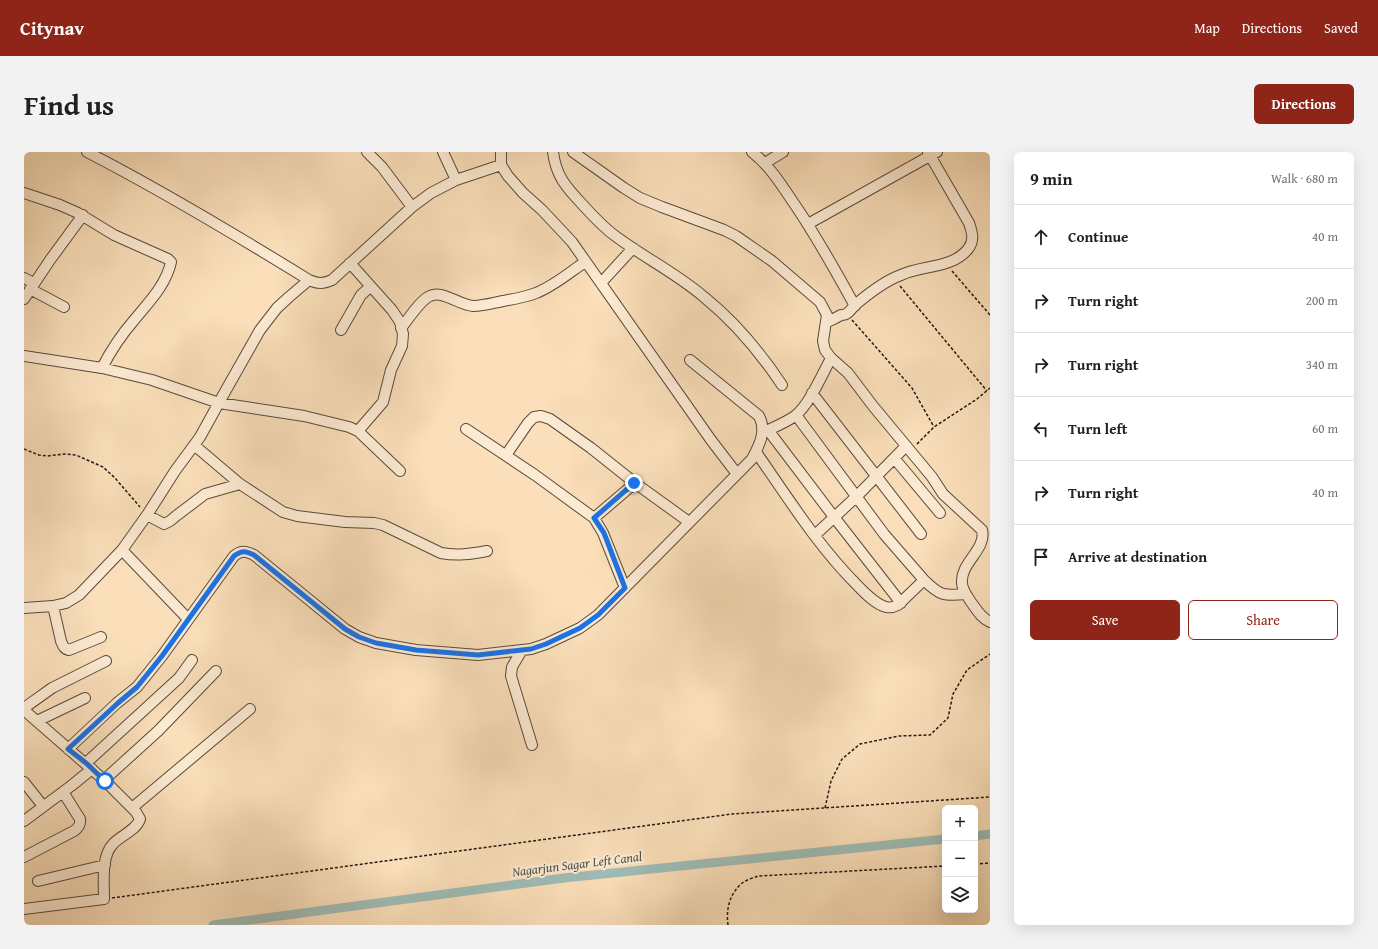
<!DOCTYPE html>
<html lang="en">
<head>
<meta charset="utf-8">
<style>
	body { margin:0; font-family:"Gentium Book Plus",serif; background:#f2f2f2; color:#202124 }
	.controls { position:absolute; right:12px; bottom:12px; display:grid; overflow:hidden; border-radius:6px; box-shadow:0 4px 16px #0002 }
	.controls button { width:36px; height:36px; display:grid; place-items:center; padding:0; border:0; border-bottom:1px solid #e0e0e0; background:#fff; color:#202124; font:20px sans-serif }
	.stop { position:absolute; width:12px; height:12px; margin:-9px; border:3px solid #1a73e8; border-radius:50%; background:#fff }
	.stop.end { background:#1a73e8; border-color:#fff; box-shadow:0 1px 4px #0008 }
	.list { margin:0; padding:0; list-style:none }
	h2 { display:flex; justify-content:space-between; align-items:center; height:52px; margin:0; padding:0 16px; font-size:17px }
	h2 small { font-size:13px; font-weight:400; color:#757577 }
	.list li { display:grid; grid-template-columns:26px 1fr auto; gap:12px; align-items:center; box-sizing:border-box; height:64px; padding:0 16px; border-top:1px solid #e0e0e0 }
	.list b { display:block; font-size:15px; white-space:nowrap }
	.list em { font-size:13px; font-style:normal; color:#757577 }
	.actions { display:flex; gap:8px; padding:12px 16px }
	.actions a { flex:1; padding:9px 0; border:1px solid #8f2418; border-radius:6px; text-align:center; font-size:14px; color:#8f2418 }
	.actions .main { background:#8f2418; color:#fff }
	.icon { flex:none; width:22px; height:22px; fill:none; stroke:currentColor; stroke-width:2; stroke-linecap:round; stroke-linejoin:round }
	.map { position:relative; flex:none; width:966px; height:773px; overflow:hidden; border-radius:6px }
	header { display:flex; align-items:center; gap:24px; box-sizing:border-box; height:56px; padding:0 20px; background:#8f2418; color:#fff }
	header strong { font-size:19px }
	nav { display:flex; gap:22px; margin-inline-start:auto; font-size:14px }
	.intro { display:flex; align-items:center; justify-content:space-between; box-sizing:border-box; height:96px; padding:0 24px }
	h1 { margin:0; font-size:28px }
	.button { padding:10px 18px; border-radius:6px; background:#8f2418; color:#fff; font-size:14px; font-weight:700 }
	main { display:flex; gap:24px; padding:0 24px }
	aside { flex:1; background:#fff; border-radius:6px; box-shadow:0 4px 16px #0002 }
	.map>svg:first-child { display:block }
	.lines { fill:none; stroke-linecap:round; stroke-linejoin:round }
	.canal { stroke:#9fbcb6; stroke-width:9 }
	.minor-casing { stroke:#594a3d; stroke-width:12 }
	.path { stroke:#231813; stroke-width:1.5; stroke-dasharray:3 2; stroke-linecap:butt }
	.minor { stroke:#fcead2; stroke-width:10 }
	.route { stroke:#1a73e8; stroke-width:5 }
	.labels { text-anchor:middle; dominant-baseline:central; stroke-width:4; stroke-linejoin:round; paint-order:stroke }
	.water-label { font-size:13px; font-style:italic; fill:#4e514c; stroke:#fcead2 }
</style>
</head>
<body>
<header>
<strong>Citynav</strong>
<nav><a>Map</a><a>Directions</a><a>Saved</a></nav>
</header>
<div class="intro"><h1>Find us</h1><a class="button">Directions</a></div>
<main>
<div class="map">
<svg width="966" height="773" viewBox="0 0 966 773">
	<rect width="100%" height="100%" fill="#fadfba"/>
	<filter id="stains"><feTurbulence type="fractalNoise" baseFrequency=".005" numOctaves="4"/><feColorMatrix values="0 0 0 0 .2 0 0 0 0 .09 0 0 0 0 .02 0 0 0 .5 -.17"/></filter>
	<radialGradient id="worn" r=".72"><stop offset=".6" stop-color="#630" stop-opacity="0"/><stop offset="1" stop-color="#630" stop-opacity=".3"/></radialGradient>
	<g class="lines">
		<path class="canal" d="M 951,684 L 966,682
			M 189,773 L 540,726 L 921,687"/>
		<g class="minor-casing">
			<path id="minor" d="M 63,0 C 139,39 212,83 285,128 C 294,132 299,132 308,128 L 388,55 L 407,41 L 432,28 L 477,13
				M 343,0 L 358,15 L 388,55
				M 419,0 L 432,28
				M 477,0 L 477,13 L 484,24 L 499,41 L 518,58 L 548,90 L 687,288 L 713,322
				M 529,0 C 532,24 542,35 558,52 C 568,63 578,74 590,83 C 619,105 652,121 680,145 C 711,170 736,200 758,233
				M 549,0 L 600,36 L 616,46 L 638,55 L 700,78 L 712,84 L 748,109 L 796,150 L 803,163 L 799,189 L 801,198 L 807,206 L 824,221 L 849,254 L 908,325 L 919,342 L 958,378 C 963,397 936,411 938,431 C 938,438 944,445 947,450 C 953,458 957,466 966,470
				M 728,0 C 745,13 757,32 769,50 C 792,83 811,118 831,154
				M 741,11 L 759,0
				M 0,41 L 36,53 L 54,61 L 90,83 L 144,107 L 147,110 C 142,133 125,150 111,167 C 98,182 87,198 78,216
				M 784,72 L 913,0
				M 326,111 L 368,158 L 376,170 L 379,182 L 378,194 L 367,218 L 359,250 L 334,279
				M 0,126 L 10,131
				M 577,131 L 609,96
				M 6,137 L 40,155
				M 0,147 L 26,108 L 59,63
				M 803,170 C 808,168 812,166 817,163 C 818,163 821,163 822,162 C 826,160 828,156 831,153 C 844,142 860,129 877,123 C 898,113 928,117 944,97 C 951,88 948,80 945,71 L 904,0
				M 377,176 C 384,168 396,148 406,144 C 419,138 435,153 449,154 C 460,154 469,151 479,149 C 490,147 502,145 512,141 C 530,134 546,120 561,110
				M 317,178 L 337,143 L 346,135
				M 0,204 L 78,216 L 128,228 L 195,251 L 280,264 L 325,275 L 334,279 L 376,319
				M 788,241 L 897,382
				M 772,263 L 860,382 L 900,428 C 916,444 920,444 942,442
				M 442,277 L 511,323 L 570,366 L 579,381 L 601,436
				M 744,278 L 810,365 L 877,451
				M 740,280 C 750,275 761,271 771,264 C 785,253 798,223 807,206
				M 170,293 L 216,332 L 259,360 L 273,364 L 321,370 L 350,371 L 359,373 L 417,401 C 433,404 447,402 463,399
				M 732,300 C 764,346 794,394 833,433 C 841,441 851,452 862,455 C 866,456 870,455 874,453 L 900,428
				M 482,303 L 504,271 L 510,265 L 517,264 L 526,267 L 567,296 L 611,331 L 665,370
				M 870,306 L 916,361
				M 123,363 L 140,372 L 146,369 L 152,364 L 181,342 L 216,332
				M 570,366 L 611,331
				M 791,383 L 832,345 L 882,294
				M 98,398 L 164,467
				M 29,454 L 37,489 C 39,494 40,497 45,498 L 77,485
				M 0,456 L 29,454 L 42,451 L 55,443 L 98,398 L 123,363 L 151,319 L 176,285 L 202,238 L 236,178 L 253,156 L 265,145 L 285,128
				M 498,498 L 488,515 L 487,524 L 508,593
				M 0,556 L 28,536 L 82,509
				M 0,558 L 80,628 L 112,660 L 116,667 C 112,679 97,683 89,692 C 77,704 80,731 80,747 L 0,757
				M 13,569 L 61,546
				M 44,597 L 93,551 L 113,535 L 138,504 L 210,404 C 217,398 222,399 230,403 L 321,477 L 335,485 L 352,491 L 392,498 L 454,503 L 507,497 L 522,492 L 556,476 L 574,463 L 728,307 C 735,294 743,279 735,264 L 666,208
				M 62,611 L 155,526 L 168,508
				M 80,628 L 134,579 L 192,519
				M 0,630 L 19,654
				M 108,656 L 226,557
				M 0,669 L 47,634 L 68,617
				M 0,705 L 50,679 C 54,676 57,673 56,667 L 39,640
				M 14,729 L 81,713"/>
		</g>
		<path class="path" d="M 928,119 L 966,163
			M 876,134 L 963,239
			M 828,168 L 888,236 L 910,275
			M 893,292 L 910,275 L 953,247 L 966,236
			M 0,297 L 15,303 L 23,304 L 41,302 L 52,303 L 79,315 L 91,326 L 116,355
			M 801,656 L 807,629 L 818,607 L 836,592 L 875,584 L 906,583 L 924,566 L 929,542 L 943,518 L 966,502
			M 951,712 L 966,711
			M 88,746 L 708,662 L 966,645
			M 704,773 C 702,758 705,743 717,732 C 721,728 729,726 734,724 L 921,714"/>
		<use href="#minor" class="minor"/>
	</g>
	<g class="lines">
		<path class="route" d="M 81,629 L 62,611 L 44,597 L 94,551 L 113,535 L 138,504 L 210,404 C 218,398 222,399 230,403 L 321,477 L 335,485 L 352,491 L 392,498 L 454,503 L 507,497 L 522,492 L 556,476 L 574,463 L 601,436 L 580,381 L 570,366 L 610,331"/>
	</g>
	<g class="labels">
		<g class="water-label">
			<text transform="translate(553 712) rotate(-7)">Nagarjun Sagar Left Canal</text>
		</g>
	</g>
	<rect width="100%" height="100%" filter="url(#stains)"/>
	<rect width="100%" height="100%" fill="url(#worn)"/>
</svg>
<div class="controls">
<button>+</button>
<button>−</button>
<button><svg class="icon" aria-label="layers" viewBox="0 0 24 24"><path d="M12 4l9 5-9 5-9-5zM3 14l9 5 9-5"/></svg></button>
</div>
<div class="stop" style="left:81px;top:629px"></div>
<div class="stop end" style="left:610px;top:331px"></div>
</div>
<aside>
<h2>9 min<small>Walk · 680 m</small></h2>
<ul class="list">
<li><svg class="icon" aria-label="ahead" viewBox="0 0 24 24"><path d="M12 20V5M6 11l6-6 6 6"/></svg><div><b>Continue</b></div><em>40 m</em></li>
<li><svg class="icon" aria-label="right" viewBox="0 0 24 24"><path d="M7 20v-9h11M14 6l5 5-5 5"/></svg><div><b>Turn right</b></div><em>200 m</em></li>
<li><svg class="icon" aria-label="right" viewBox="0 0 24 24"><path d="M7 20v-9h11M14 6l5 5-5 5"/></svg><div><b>Turn right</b></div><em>340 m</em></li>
<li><svg class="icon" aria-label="left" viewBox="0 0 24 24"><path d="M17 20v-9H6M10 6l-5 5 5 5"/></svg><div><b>Turn left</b></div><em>60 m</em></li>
<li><svg class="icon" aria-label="right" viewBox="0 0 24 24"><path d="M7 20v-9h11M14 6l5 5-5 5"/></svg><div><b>Turn right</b></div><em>40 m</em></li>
<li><svg class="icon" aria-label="arrive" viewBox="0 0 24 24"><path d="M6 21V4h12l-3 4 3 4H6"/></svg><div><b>Arrive at destination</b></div></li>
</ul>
<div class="actions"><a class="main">Save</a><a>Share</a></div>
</aside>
</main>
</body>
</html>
